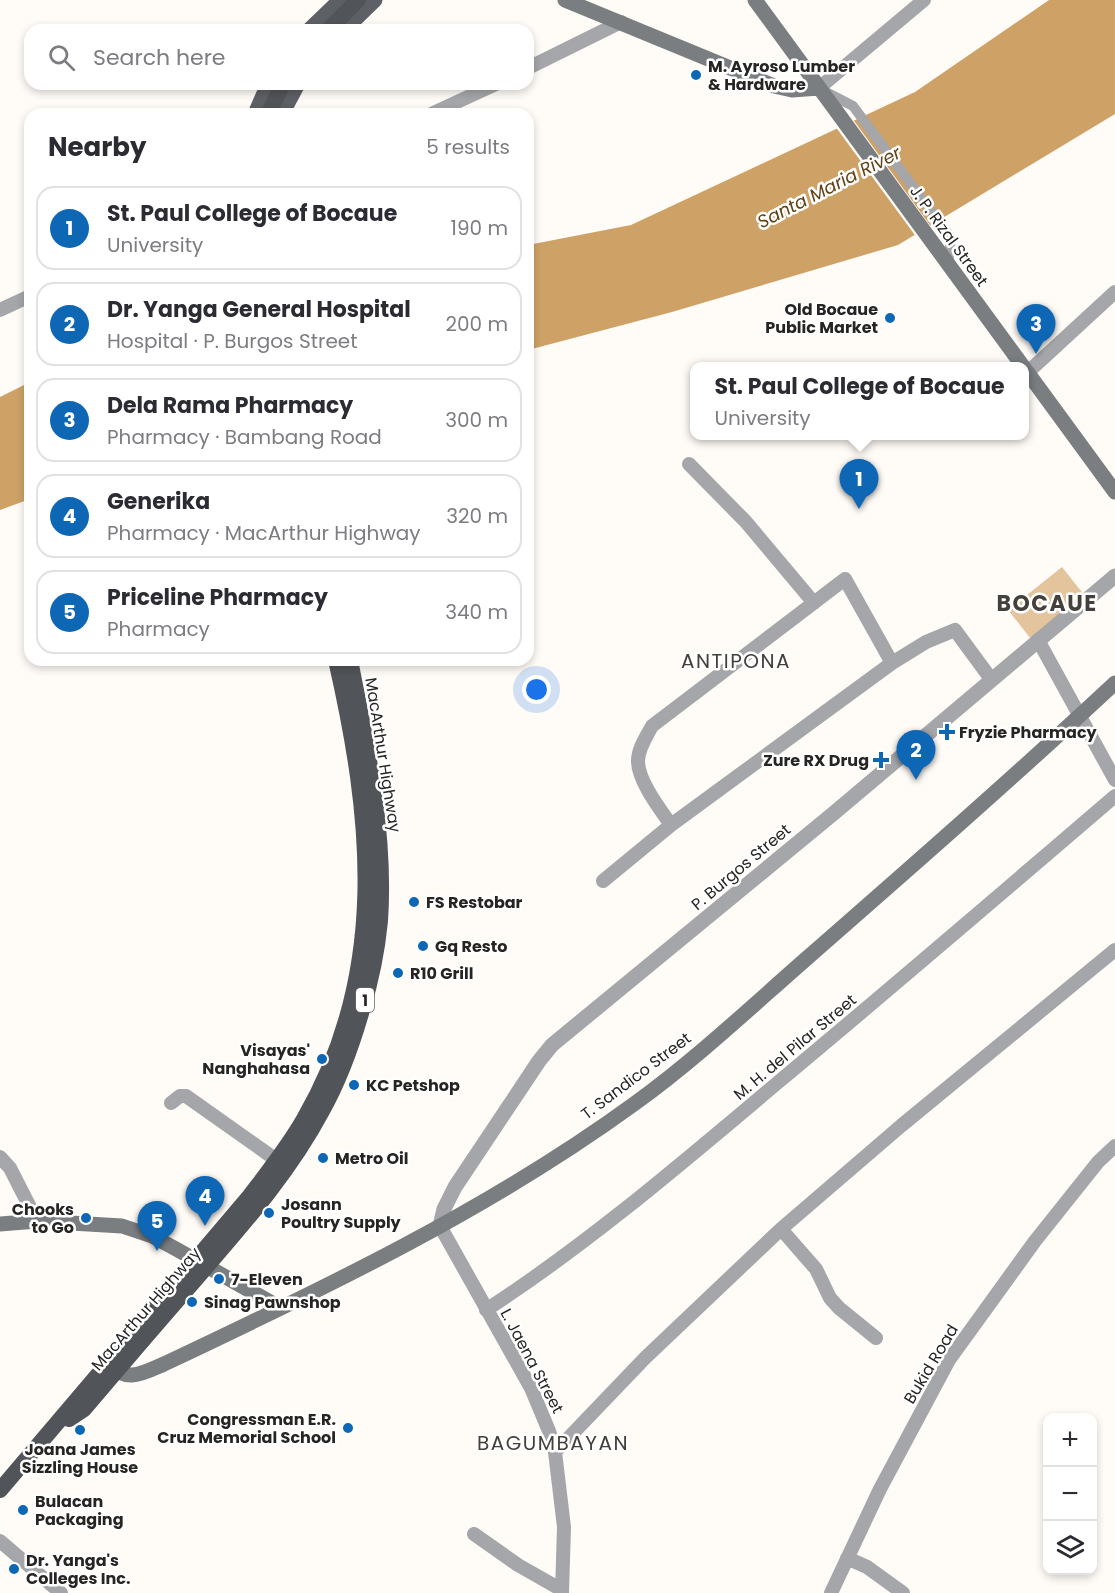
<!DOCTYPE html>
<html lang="en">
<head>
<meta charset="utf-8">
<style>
	body { margin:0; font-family:Poppins,sans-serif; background:#f2f2f3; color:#2b2b33 }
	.controls { position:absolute; right:18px; bottom:18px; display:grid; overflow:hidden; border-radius:12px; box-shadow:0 3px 9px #0003 }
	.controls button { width:54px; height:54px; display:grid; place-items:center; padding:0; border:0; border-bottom:2px solid #e1e1e2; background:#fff; color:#2b2b33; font:30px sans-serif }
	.you { position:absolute; left:537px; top:690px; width:21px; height:21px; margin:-15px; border:4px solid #fff; border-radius:50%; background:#1a73e8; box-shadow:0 0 0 9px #1a73e833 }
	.badge { display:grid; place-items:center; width:39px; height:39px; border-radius:50%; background:#0e67b5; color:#fff; font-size:20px; font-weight:700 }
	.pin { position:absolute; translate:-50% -50px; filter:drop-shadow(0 2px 3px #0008) }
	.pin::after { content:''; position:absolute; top:32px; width:21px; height:18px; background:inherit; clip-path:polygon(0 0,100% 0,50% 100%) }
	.popup { position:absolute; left:690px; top:362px; width:339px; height:78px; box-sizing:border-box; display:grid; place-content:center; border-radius:12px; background:#fff; filter:drop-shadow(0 2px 4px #0005); font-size:20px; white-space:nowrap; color:#7c7c81 }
	.popup b { font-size:22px; color:#2b2b33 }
	.popup::after { content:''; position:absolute; left:50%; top:100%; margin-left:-12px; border:12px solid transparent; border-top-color:#fff }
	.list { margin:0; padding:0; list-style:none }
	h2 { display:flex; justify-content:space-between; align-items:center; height:78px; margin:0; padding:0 24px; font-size:26px }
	h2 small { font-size:20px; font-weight:400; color:#7c7c81 }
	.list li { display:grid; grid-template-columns:39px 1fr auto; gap:18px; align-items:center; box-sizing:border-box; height:84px; margin:0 12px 12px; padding:0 12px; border:2px solid #e1e1e2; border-radius:18px }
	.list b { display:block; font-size:22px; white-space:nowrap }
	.list p { margin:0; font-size:20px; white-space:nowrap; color:#7c7c81 }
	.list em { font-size:20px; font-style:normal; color:#7c7c81 }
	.icon { flex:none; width:33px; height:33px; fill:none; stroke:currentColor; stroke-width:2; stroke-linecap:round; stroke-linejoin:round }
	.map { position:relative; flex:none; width:1115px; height:1593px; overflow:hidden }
	.search { position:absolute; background:#fff; box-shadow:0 3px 9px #0003; left:24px; top:24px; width:510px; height:66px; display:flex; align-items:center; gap:15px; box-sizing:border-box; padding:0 21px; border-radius:18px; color:#7c7c81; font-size:22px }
	.panel { position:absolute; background:#fff; box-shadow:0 3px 9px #0003; left:24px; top:108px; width:510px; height:558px; border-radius:18px }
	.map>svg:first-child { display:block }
	.green { fill:#e3c49c }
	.water { fill:#cea267 }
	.pier { fill:#fffbf6 }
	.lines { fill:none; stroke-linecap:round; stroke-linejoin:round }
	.pedestrian { stroke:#a4a6a9; stroke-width:10 }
	.minor { stroke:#a4a6a9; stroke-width:14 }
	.tertiary { stroke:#a4a6a9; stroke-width:15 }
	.secondary { stroke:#7b7e81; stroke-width:15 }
	.primary { stroke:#5d6165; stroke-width:15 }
	.trunk { stroke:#515559; stroke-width:16 }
	.trunk-bridge { stroke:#515559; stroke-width:16 }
	.poi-dot { fill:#0e67b5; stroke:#fff; stroke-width:2 }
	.labels { text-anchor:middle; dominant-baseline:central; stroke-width:5; stroke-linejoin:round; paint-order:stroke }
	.shield { fill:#fff; stroke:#676665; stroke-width:1.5 }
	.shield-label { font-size:15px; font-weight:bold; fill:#262523 }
	.poi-label { font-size:16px; font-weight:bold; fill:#262523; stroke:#fff; text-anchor:start }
	.street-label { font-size:16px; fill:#262523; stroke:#fff }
	.water-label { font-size:18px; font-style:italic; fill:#614214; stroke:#fff }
	.quarter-label { font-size:20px; letter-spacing:1.5px; fill:#44403c; stroke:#fff }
	.district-label { font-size:22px; font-weight:bold; letter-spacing:1.5px; fill:#44403c; stroke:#fff }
</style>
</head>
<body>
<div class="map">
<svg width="1115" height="1593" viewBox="0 0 1115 1593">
	<rect width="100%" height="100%" fill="#fffbf6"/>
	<path class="green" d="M 1062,567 L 1085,596 L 1031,639 L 1008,610 Z"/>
	<path class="water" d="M 1049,0 L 1115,0 L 1115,114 L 898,245 L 672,312 L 528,350 L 528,245 L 631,225 L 915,92 Z
		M 30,382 L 30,499 L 0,510 L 0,397 Z"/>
	<path class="pier" d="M 852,118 L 932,228 L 917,238 L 835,126 Z"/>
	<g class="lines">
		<path class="pedestrian" d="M 822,90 L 853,106 L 951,238 L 948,265"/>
		<path class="minor" d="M 528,68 L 621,22
			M 819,88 L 924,0
			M 431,114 L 496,84
			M 0,310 L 30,296
			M 1028,372 L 1115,292
			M 689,464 L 746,522 L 814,603
			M 1038,640 L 1115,780
			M 671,825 C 660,809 638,781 638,761 C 638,749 646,737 652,726 L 845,579 L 892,663
			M 603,881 L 671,825 L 892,663 L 926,642 L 955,630 L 991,679
			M 171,1103 L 180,1096 L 186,1096 L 285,1166
			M 0,1157 L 10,1168 L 37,1221
			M 440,1226 L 531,1388 L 549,1431 L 555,1452 L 564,1527 L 562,1593
			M 781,1229 L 816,1269 L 830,1298 L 839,1308 L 876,1338
			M 486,1310 C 589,1243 682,1163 776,1084 C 890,989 1002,893 1115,796
			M 555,1452 L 645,1358 L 781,1229 L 902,1125 L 1115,950
			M 474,1534 L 518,1565 L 562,1590
			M 0,1541 L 61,1593
			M 847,1558 L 867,1567 L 903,1593
			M 831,1593 L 880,1489 L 949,1360 L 1035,1241 L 1098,1162 L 1115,1146"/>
		<path class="tertiary" d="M 440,1226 L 444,1209 L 455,1187 L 539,1061 L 552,1045 L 834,813 L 1115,576"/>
		<path class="secondary" d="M 565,0 L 774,86 L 792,90 L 819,88
			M 755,0 L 1115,492
			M 0,1224 L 37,1221 L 122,1226 L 152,1236 L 176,1249 L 279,1307
			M 107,1364 C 128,1383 141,1374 164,1364 C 325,1288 490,1209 634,1104 C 695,1060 750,1008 806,959 C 910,868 1014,777 1115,683"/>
		<path class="primary" d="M 309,30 L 340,0
			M 344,30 L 375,0
			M 255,114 L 268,84
			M 282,114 L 298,84"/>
		<path class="trunk" d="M 268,114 L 283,84
			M 69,1419 L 84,1409 C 119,1368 153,1328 188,1288 C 236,1232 287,1177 322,1111 C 340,1079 352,1045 362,1010 C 371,981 377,952 380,921 C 386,833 367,746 350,660
			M 0,1490 L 249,1197 C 268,1172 288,1147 304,1119 C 389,972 372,818 336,660"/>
		<path class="trunk-bridge" d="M 328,30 L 358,0"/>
	</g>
	<g class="poi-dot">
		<circle cx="696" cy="75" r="6"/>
		<circle cx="890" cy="318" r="6"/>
		<path d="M944 723h6v6h6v6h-6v6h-6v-6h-6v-6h6z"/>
		<path d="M878 751h6v6h6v6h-6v6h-6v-6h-6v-6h6z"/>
		<circle cx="414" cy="902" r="6"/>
		<circle cx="423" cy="946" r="6"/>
		<circle cx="398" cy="973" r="6"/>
		<circle cx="322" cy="1059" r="6"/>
		<circle cx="354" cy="1085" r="6"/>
		<circle cx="323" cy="1158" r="6"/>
		<circle cx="269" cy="1213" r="6"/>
		<circle cx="86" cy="1218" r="6"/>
		<circle cx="219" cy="1279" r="6"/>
		<circle cx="192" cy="1302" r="6"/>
		<circle cx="348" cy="1428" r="6"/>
		<circle cx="80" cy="1430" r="6"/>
		<circle cx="23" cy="1510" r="6"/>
		<circle cx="14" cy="1569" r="6"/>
	</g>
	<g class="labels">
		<rect class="shield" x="356" y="988" width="18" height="24" rx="4.5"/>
		<g class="shield-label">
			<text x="365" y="1000">1</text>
		</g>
		<g class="poi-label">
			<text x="708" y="66">M. Ayroso Lumber<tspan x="708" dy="18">&amp; Hardware</tspan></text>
			<text x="878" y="309" text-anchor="end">Old Bocaue<tspan x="878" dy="18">Public Market</tspan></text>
			<text x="959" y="732">Fryzie Pharmacy</text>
			<text x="869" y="760" text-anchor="end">Zure RX Drug</text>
			<text x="426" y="902">FS Restobar</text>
			<text x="435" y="946">Gq Resto</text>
			<text x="410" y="973">R10 Grill</text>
			<text x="310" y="1050" text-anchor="end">Visayas'<tspan x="310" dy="18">Nanghahasa</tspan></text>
			<text x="366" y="1085">KC Petshop</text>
			<text x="335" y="1158">Metro Oil</text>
			<text x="281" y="1204">Josann<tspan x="281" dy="18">Poultry Supply</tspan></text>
			<text x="74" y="1209" text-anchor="end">Chooks<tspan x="74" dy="18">to Go</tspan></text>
			<text x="231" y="1279">7-Eleven</text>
			<text x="204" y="1302">Sinag Pawnshop</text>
			<text x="336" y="1419" text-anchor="end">Congressman E.R.<tspan x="336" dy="18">Cruz Memorial School</tspan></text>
			<text x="80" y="1449" text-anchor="middle">Joana James<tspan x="80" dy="18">Sizzling House</tspan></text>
			<text x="35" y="1501">Bulacan<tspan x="35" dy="18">Packaging</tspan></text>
			<text x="26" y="1560">Dr. Yanga's<tspan x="26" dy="18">Colleges Inc.</tspan></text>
		</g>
		<g class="street-label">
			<text transform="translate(949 236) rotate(54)">J. P. Rizal Street</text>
			<text transform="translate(383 755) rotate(81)">MacArthur Highway</text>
			<text transform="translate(741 867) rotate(-40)">P. Burgos Street</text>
			<text transform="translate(795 1047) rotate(-40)">M. H. del Pilar Street</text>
			<text transform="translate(636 1076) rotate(-37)">T. Sandico Street</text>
			<text transform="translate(146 1309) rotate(-49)">MacArthur Highway</text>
			<text transform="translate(532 1361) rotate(62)">L. Jaena Street</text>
			<text transform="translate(931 1364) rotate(-59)">Bukid Road</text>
		</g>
		<g class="water-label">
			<text transform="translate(829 187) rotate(-27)">Santa Maria River</text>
		</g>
		<g class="quarter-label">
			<text x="736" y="661">ANTIPONA</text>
			<text x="553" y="1443">BAGUMBAYAN</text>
		</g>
		<g class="district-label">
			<text x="1047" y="603">BOCAUE</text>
		</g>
	</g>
</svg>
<div class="controls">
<button>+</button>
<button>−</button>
<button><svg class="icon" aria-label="layers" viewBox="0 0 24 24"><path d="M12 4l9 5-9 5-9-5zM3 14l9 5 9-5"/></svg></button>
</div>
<div class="you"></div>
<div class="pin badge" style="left:859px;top:509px">1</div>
<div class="popup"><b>St. Paul College of Bocaue</b>University</div>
<div class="pin badge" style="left:916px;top:780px">2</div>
<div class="pin badge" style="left:1036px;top:354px">3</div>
<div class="pin badge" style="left:205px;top:1226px">4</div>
<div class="pin badge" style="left:157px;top:1251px">5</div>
<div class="search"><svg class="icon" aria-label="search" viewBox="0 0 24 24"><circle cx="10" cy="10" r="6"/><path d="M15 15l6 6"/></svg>Search here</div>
<section class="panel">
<h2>Nearby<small>5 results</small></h2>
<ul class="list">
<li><span class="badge">1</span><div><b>St. Paul College of Bocaue</b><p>University</p></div><em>190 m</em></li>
<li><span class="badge">2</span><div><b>Dr. Yanga General Hospital</b><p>Hospital · P. Burgos Street</p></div><em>200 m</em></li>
<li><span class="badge">3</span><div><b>Dela Rama Pharmacy</b><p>Pharmacy · Bambang Road</p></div><em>300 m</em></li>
<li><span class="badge">4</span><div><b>Generika</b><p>Pharmacy · MacArthur Highway</p></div><em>320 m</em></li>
<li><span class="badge">5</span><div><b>Priceline Pharmacy</b><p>Pharmacy</p></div><em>340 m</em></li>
</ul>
</section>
</div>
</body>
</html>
